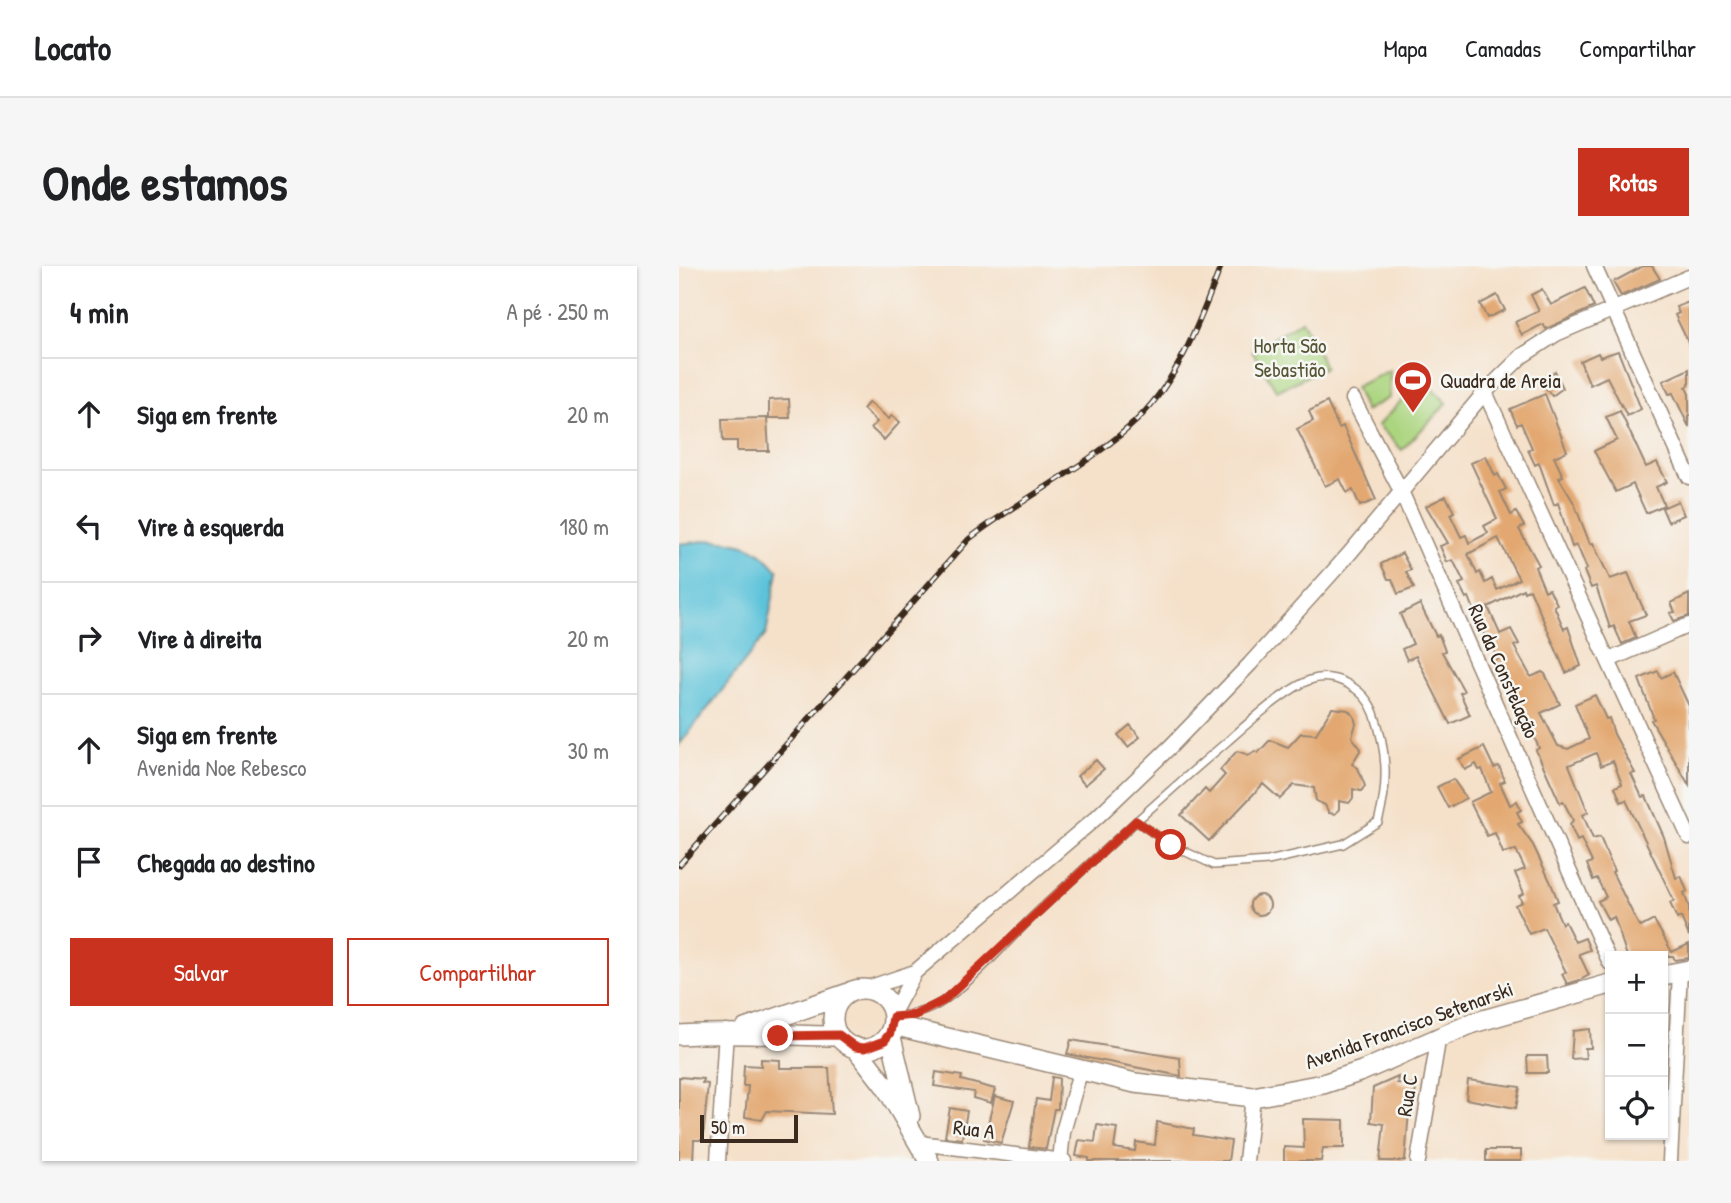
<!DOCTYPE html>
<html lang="pt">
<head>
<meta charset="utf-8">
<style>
	body { margin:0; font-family:"Patrick Hand",sans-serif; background:#f6f6f6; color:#202124 }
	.controls { position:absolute; right:21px; bottom:21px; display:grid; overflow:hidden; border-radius:0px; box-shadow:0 2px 5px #0004 }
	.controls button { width:63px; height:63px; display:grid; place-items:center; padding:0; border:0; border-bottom:2px solid #e0e0e0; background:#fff; color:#202124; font:35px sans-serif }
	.scale { position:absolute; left:21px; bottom:18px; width:98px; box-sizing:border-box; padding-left:7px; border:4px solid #3b2a1e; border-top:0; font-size:19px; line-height:24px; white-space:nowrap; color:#3b2a1e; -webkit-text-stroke:5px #f6f6f2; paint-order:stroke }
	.stop { position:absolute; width:21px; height:21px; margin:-16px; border:5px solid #c8321e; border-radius:50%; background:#fff }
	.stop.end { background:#c8321e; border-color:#fff; box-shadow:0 2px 7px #0008 }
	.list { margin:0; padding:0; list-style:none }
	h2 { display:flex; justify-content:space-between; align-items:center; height:91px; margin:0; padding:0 28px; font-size:30px }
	h2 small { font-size:23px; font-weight:400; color:#757577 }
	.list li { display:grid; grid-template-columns:46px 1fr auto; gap:21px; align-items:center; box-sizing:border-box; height:112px; padding:0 28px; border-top:2px solid #e0e0e0 }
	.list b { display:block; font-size:26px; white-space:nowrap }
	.list p { margin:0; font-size:23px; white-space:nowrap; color:#757577 }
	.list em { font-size:23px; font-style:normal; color:#757577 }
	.actions { display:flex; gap:14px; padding:21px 28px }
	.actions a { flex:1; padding:16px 0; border:2px solid #c8321e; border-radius:0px; text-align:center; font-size:24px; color:#c8321e }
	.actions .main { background:#c8321e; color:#fff }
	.icon { flex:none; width:38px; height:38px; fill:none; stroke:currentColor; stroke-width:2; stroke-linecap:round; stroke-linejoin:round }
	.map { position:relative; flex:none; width:1010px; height:895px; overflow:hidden; border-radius:0px }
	header { display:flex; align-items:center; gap:42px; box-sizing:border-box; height:98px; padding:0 35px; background:#fff; border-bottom:2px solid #e0e0e0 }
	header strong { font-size:33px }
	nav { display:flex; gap:38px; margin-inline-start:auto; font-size:24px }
	.intro { display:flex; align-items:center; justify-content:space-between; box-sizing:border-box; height:168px; padding:0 42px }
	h1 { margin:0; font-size:49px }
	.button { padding:18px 32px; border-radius:0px; background:#c8321e; color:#fff; font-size:24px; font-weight:700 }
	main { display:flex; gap:42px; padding:0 42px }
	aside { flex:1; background:#fff; border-radius:0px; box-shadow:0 2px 5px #0004 }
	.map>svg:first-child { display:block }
	.green { fill:#acd580; stroke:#74804f; stroke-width:2 }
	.water { fill:#5dc3da; stroke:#4c767c; stroke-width:2 }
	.building { fill:#e3a871; fill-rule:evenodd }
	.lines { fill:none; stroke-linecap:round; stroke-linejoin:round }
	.lane-casing { stroke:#988674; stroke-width:10 }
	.street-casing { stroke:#988674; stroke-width:17 }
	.secondary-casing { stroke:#988674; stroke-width:22 }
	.lane { stroke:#fff; stroke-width:7 }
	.street { stroke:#fff; stroke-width:14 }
	.secondary { stroke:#fff; stroke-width:19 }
	.rail-casing { stroke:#3b2a1e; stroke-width:6 }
	.rail { stroke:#f6f6f2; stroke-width:3.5; stroke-dasharray:10; stroke-linecap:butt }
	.route { stroke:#c8321e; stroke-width:9 }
	.labels { text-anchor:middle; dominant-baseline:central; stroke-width:5; stroke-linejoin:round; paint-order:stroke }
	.park-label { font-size:21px; fill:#575536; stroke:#f6f6f2 }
	.poi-label { font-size:21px; fill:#3b2a1e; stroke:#f6f6f2; text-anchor:start }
	.street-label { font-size:21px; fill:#3b2a1e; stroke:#f6f6f2 }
</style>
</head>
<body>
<header>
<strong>Locato</strong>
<nav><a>Mapa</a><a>Camadas</a><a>Compartilhar</a></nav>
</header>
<div class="intro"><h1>Onde estamos</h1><a class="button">Rotas</a></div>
<main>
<aside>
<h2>4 min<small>A pé · 250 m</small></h2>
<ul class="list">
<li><svg class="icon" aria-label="ahead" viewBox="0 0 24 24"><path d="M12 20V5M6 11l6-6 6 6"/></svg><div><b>Siga em frente</b></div><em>20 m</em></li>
<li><svg class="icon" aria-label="left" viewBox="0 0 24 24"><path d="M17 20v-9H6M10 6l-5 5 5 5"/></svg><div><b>Vire à esquerda</b></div><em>180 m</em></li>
<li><svg class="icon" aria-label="right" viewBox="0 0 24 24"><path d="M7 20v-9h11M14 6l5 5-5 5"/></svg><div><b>Vire à direita</b></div><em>20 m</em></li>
<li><svg class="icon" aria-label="ahead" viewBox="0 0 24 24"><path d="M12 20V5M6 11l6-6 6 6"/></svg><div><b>Siga em frente</b><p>Avenida Noe Rebesco</p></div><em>30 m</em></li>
<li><svg class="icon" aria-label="arrive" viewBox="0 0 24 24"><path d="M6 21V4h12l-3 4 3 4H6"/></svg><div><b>Chegada ao destino</b></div></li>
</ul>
<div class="actions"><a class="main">Salvar</a><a>Compartilhar</a></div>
</aside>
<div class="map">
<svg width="1010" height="895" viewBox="0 0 1010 895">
	<rect width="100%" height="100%" fill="#f6f6f2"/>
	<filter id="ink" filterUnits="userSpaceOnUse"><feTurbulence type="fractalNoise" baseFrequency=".0143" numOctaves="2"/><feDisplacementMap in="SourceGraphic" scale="14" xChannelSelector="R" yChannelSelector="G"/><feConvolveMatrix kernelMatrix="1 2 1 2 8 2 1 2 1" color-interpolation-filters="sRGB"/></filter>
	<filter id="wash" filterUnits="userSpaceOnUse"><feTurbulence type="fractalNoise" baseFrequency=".00686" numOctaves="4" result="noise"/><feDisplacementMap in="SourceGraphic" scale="28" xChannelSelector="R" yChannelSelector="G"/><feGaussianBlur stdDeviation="1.57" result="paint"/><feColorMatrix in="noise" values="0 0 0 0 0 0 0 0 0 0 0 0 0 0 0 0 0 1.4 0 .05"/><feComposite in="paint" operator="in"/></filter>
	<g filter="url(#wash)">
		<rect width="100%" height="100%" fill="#f5e1ca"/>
		<path class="green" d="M 623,54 L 646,101 L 598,125 L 573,85 Z
			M 711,104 L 710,132 L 686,145 L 676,121 Z
			M 744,113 L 768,137 L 723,184 L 699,159 Z"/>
		<path class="water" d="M 34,274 C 66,277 79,280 99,305 L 87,368 L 0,479 L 0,278 Z"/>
		<g id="blocks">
			<path class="building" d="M 964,0 L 973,0 L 981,13 L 942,30 L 934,16 Z
				M 906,22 L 915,41 L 867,63 L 864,58 L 843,69 L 836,56 L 860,45 L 852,29 L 863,23 L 872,39 Z
				M 818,29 L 826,44 L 808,52 L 801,38 Z
				M 1010,36 L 1010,78 L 996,49 L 1000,47 L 997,41 Z
				M 939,85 L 962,143 L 948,150 L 928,111 L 911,119 L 901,95 L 919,87 L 921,91 Z
				M 1010,103 L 1010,119 L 1007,121 L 1010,128 L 1010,161 L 994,127 L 990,128 L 984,115 Z
				M 876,105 L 884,122 L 873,130 L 862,116 Z
				M 866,128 L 888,185 L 875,191 L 884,210 L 880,212 L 895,237 L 911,278 L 914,277 L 931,313 L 949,307 L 967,349 L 950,355 L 957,372 L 943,378 L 935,360 L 931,362 L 917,320 L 912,322 L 905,305 L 908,303 L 898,279 L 893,281 L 879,237 L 875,239 L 860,197 L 856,199 L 849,184 L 853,182 L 842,157 L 838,159 L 831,143 Z
				M 110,133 L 111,152 L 90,152 L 90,134 Z
				M 190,136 L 210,153 L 213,149 L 221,156 L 205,174 L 192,162 L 198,156 L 184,143 Z
				M 648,136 L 660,162 L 664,160 L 697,234 L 681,240 L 674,224 L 668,227 L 661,213 L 646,220 L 618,163 L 634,155 L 630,145 Z
				M 941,145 L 967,201 L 978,196 L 988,216 L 977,221 L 985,239 L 967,247 L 954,218 L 937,226 L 915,185 L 938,174 L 927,151 Z
				M 88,152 L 90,185 L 58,185 L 58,175 L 44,175 L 43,153 Z
				M 807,190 L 816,210 L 819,208 L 827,223 L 821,226 L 832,249 L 837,246 L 845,260 L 840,263 L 860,299 L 856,301 L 866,325 L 870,323 L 878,338 L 875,340 L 885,363 L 889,361 L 902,400 L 887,407 L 851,323 L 845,326 L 844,323 L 809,341 L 821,368 L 832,363 L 840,378 L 835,380 L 852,411 L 863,406 L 866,408 L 881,438 L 862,447 L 879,480 L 889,483 L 910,473 L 896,438 L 916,429 L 927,453 L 930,452 L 935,468 L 956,507 L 952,508 L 963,531 L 967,530 L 985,571 L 997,612 L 1002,610 L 1008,625 L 1005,627 L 1010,641 L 1010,670 L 1002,651 L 998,653 L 991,637 L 995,635 L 947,534 L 942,536 L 936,521 L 943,518 L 934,495 L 922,500 L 917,487 L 890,499 L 909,546 L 904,549 L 914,573 L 921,571 L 935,605 L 933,606 L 958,656 L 962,661 L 975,654 L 993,686 L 1010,678 L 1010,692 L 996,694 L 994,690 L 948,690 L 935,651 L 929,654 L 919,635 L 927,631 L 918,612 L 914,614 L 908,598 L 913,596 L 902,573 L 898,575 L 891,559 L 894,554 L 884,535 L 881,537 L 868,508 L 857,484 L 860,482 L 838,432 L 827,410 L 822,412 L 813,396 L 819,393 L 808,369 L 806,371 L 790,331 L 787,332 L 780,318 L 785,316 L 774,294 L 768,296 L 761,280 L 769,277 L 747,240 L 767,230 L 775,246 L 771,248 L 782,271 L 787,269 L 790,277 L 809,267 L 805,260 L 818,253 L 792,197 ZM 819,272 L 840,313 L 818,324 L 813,313 L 806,317 L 801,306 L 798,308 L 789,288 Z
				M 999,235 L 1005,249 L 989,256 L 983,242 Z
				M 723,287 L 732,304 L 727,306 L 735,322 L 719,328 L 713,313 L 709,313 L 702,298 Z
				M 1010,328 L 1010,350 L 995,355 L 991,347 L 996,346 L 992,337 Z
				M 741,338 L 757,370 L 760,369 L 766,385 L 763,386 L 785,425 L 781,427 L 791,449 L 771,458 L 737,390 L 728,394 L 723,383 L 734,378 L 721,348 Z
				M 979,405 L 982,412 L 994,406 L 1010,440 L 1010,519 L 972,454 L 975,453 L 960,413 Z
				M 653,442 L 669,444 L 675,450 L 677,458 L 673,471 L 682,483 L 673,498 L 679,502 L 686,520 L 682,525 L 674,523 L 674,532 L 670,537 L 660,535 L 660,543 L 656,548 L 650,547 L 646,539 L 637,535 L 635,522 L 615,519 L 601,533 L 584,518 L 530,575 L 502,549 L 526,523 L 530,527 L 546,509 L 541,504 L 558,485 L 570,489 L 576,485 L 579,487 L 591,474 L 609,481 L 622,467 L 637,468 Z
				M 451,459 L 461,471 L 449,481 L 439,469 Z
				M 805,481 L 815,502 L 820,500 L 826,515 L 821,517 L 831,539 L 838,535 L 842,544 L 838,546 L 843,556 L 839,558 L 854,579 L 871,615 L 879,635 L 874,637 L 883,658 L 886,656 L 896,676 L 906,672 L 911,684 L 900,688 L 910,709 L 901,714 L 888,718 L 883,708 L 887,706 L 865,662 L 850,668 L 836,639 L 843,636 L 840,630 L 845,627 L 836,607 L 846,603 L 837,584 L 824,587 L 816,567 L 808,570 L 791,536 L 812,526 L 803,503 L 800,504 L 797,498 L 786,504 L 780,493 Z
				M 417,494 L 425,503 L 406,519 L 398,510 Z
				M 774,513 L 787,532 L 769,542 L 758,521 Z
				M571 639a10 10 0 1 1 20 0a10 10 0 1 1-20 0Z
				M 911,763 L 912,782 L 906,782 L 907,792 L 892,793 L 894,765 Z
				M 392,774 L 501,792 L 502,810 L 388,788 Z
				M 848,790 L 868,790 L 869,807 L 849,807 Z
				M 82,793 L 101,794 L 101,802 L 150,802 L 153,848 L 88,845 L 83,854 L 66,851 L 69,820 L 64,820 L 65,799 L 82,800 Z
				M 257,806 L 283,810 L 282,814 L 316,823 L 312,837 L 294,832 L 295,826 L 255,820 Z
				M 0,811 L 24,813 L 23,817 L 29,818 L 24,874 L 15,874 L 14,895 L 0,895 Z
				M 373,811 L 380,812 L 379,843 L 375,843 L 367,883 L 350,881 L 357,833 L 370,835 Z
				M 719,811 L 718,817 L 737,819 L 736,832 L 731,832 L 726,895 L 701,895 L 705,858 L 692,856 L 694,822 Z
				M 789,814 L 841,821 L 837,842 L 787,833 Z
				M 316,830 L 335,835 L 322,877 L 305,873 Z
				M 271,842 L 288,845 L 283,873 L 266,871 Z
				M 624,853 L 665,854 L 665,882 L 644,882 L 642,895 L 605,895 L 605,881 L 625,882 Z
				M 478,856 L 515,863 L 514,869 L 552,875 L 549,895 L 410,895 L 410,892 L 397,890 L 400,874 L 416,876 L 418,859 L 438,862 L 435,882 L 456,885 L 457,876 L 476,879 Z
				M 807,884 L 842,884 L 842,895 L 807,895 Z"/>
		</g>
	</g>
	<g filter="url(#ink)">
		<use href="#blocks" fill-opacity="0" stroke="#988674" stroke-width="2"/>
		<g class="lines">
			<g class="lane-casing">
				<path id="lane" d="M 214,751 C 232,749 249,746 264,735 C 301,709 331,671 364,641 C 425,584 486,528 550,474 C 569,457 607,423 631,414 C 656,405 686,423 695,447 C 708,484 710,518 699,556 L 664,578 L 589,595 L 535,599 L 492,579 L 457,555"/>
			</g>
			<g class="street-casing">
				<path id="street" d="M 915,0 L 1010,211
					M 806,126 L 1010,571
					M 674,133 L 722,225 L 931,697
					M 930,394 L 1010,359
					M 186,723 L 236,706 L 418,551 L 492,480 L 571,398 L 670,288 L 806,126 L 843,90 L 877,68 L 1010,11
					M 214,747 L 236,706
					M 240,877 L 385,895
					M 39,895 L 47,765
					M 381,895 L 384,866 L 401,806
					M 567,895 L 574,831
					M 739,895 L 760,769
					M 991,895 L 1001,706"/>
			</g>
			<g class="secondary-casing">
				<path id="secondary" d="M 984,709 L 1010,704
					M154 753a30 30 0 1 1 60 0a30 30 0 1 1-60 0Z
					M 214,759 L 456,817 L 574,831 L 644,818 L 683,805 L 794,757 L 931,718
					M 66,763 L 167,728
					M 211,767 L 231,850
					M 0,769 C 54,765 106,770 160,770
					M 176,781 L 207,821 L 250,895"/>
			</g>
			<use href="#lane" class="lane"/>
			<use href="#street" class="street"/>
			<use href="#secondary" class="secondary"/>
			<g class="rail-casing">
				<path id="rail" d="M 0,599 L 290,273 C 344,231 409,201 459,153 C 501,111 521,54 542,0"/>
			</g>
			<use href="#rail" class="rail"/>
		</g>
	</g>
	<g class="lines" filter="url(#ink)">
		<path class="route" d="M 99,770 L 160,769 L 176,781 L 186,782 L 205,775 L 211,767 L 214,751 L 236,749 L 264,735 L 457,555 L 492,579"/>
	</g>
	<defs>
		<g id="stadium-pin" transform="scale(2.0125)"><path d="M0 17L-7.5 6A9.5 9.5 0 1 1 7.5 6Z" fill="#c8321e" stroke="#f6f6f2"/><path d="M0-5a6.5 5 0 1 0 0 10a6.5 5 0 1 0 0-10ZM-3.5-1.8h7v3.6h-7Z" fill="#fff"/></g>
	</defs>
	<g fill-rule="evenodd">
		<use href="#stadium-pin" x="734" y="114"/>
	</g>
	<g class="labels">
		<g class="park-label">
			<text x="611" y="79">Horta São<tspan x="611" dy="24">Sebastião</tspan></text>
		</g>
		<g class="poi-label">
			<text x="761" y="114">Quadra de Areia</text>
		</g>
		<g class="street-label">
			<text transform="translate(825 405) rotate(66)">Rua da Constelação</text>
			<text transform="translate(730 759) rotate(-20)">Avenida Francisco Setenarski</text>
			<text transform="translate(728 829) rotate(-81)">Rua C</text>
			<text transform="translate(295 863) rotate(7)">Rua A</text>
		</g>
	</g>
</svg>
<div class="controls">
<button>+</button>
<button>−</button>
<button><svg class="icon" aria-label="locate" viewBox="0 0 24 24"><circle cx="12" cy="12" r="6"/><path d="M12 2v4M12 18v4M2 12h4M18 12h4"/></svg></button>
</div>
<div class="scale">50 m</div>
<div class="stop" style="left:492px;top:579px"></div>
<div class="stop end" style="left:99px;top:770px"></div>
</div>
</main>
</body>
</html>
